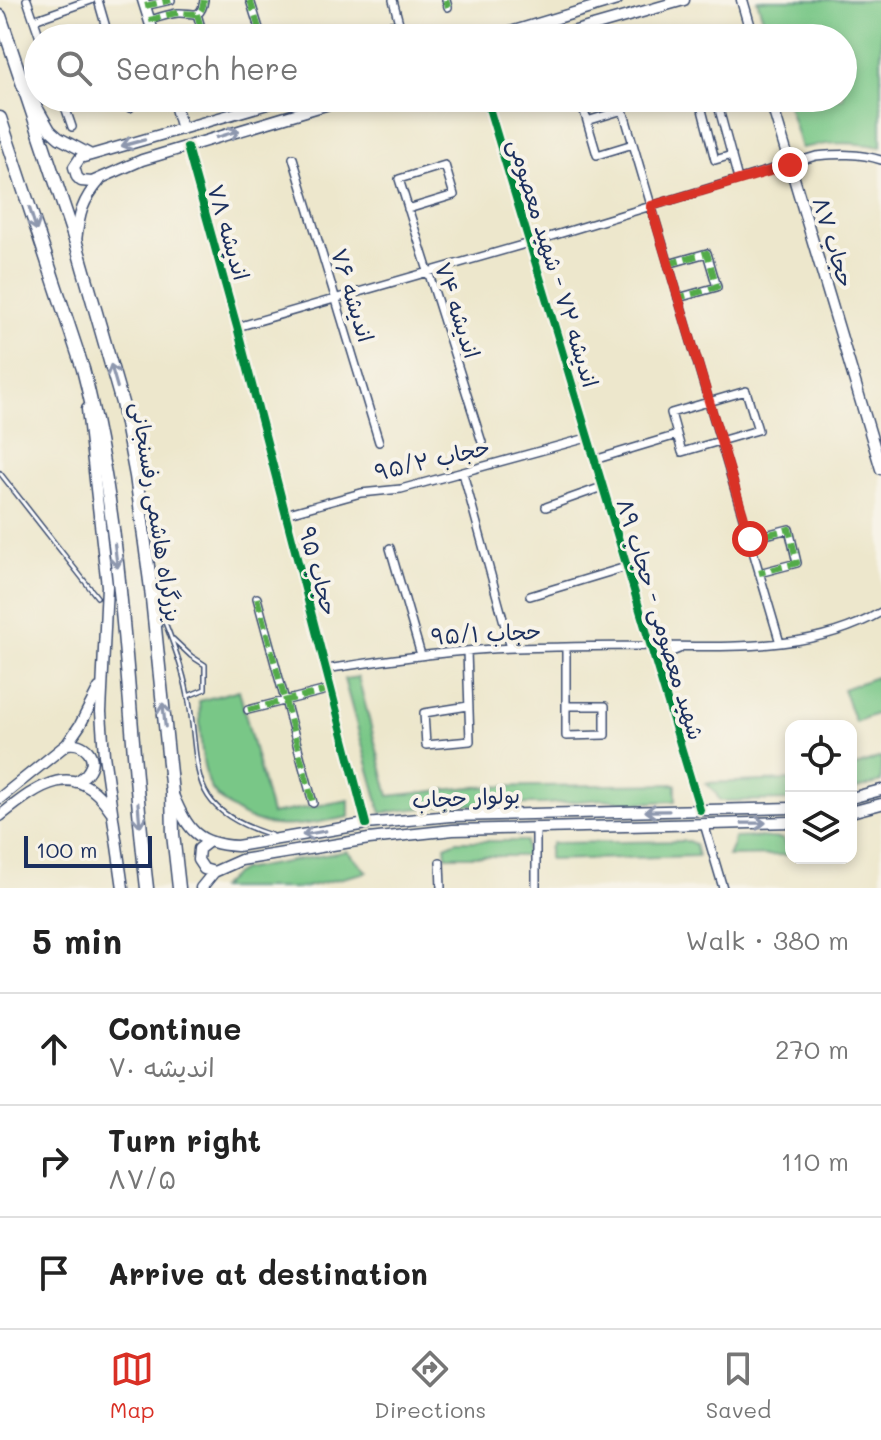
<!DOCTYPE html>
<html lang="en">
<head>
<meta charset="utf-8">
<style>
	body { margin:0; font-family:Mali,"Playpen Sans Arabic",sans-serif; background:#f6f6f6; color:#222 }
	.controls { position:absolute; right:24px; bottom:24px; display:grid; overflow:hidden; border-radius:16px; box-shadow:0 4px 12px #0003 }
	.controls button { width:72px; height:72px; display:grid; place-items:center; padding:0; border:0; border-bottom:2px solid #e0e0e0; background:#fff; color:#222; font:40px sans-serif }
	.scale { position:absolute; left:24px; bottom:20px; width:128px; box-sizing:border-box; padding-left:8px; border:4px solid #1b2f5e; border-top:0; font-size:22px; line-height:28px; white-space:nowrap; color:#1b2f5e; -webkit-text-stroke:6px #f7f3e8; paint-order:stroke }
	.stop { position:absolute; width:24px; height:24px; margin:-18px; border:6px solid #d93025; border-radius:50%; background:#fff }
	.stop.end { background:#d93025; border-color:#fff; box-shadow:0 2px 8px #0008 }
	.list { margin:0; padding:0; list-style:none }
	h2 { display:flex; justify-content:space-between; align-items:center; height:104px; margin:0; padding:0 32px; font-size:34px }
	h2 small { font-size:26px; font-weight:400; color:#767676 }
	.list li { display:grid; grid-template-columns:52px 1fr auto; gap:24px; align-items:center; box-sizing:border-box; height:112px; padding:0 32px; border-top:2px solid #e0e0e0 }
	.list b { display:block; font-size:30px; white-space:nowrap }
	.list p { margin:0; font-size:26px; white-space:nowrap; color:#767676 }
	.list em { font-size:26px; font-style:normal; color:#767676 }
	.icon { flex:none; width:44px; height:44px; fill:none; stroke:currentColor; stroke-width:2; stroke-linecap:round; stroke-linejoin:round }
	.map { position:relative; flex:none; width:881px; height:888px; overflow:hidden }
	.search { position:absolute; background:#fff; box-shadow:0 4px 12px #0003; left:24px; right:24px; top:24px; height:88px; display:flex; align-items:center; gap:20px; box-sizing:border-box; padding:0 28px; border-radius:44px; color:#767676; font-size:30px }
	.sheet { height:440px; background:#fff }
	nav { display:flex; justify-content:space-around; align-items:center; box-sizing:border-box; height:112px; border-top:2px solid #e0e0e0; background:#fff; font-size:22px; color:#767676 }
	nav a { display:grid; justify-items:center; gap:4px }
	nav .on { color:#d93025 }
	.map>svg:first-child { display:block }
	.green { fill:#79c787; stroke:#4a7b72; stroke-width:2 }
	.lines { fill:none; stroke-linecap:round; stroke-linejoin:round }
	.lane-casing { stroke:#3a4b6e; stroke-width:6 }
	.street-casing { stroke:#3a4b6e; stroke-width:10 }
	.secondary-casing { stroke:#3a4b6e; stroke-width:13 }
	.highway-casing { stroke:#3a4b6e; stroke-width:15 }
	.lane { stroke:#fff; stroke-width:3 }
	.street { stroke:#fff; stroke-width:7 }
	.secondary { stroke:#fff; stroke-width:10 }
	.highway { stroke:#fff; stroke-width:12 }
	.quiet { stroke:#52ab49; stroke-width:6; stroke-dasharray:12 6; stroke-linecap:butt }
	.cycleway-casing { stroke:#f7f3e8; stroke-width:13 }
	.cycleway { stroke:#00873e; stroke-width:8 }
	.oneway { stroke:#8d97ae }
	.route { stroke:#d93025; stroke-width:10 }
	.labels { text-anchor:middle; dominant-baseline:central; stroke-width:8; stroke-linejoin:round; paint-order:stroke }
	.street-label { font-size:22px; fill:#1b2f5e; stroke:#f7f3e8 }
</style>
</head>
<body>
<div class="map">
<svg width="881" height="888" viewBox="0 0 881 888">
	<rect width="100%" height="100%" fill="#f7f3e8"/>
	<filter id="ink" filterUnits="userSpaceOnUse"><feTurbulence type="fractalNoise" baseFrequency=".0125" numOctaves="2"/><feDisplacementMap in="SourceGraphic" scale="16" xChannelSelector="R" yChannelSelector="G"/><feConvolveMatrix kernelMatrix="1 2 1 2 8 2 1 2 1" color-interpolation-filters="sRGB"/></filter>
	<filter id="wash" filterUnits="userSpaceOnUse"><feTurbulence type="fractalNoise" baseFrequency=".006" numOctaves="4" result="noise"/><feDisplacementMap in="SourceGraphic" scale="32" xChannelSelector="R" yChannelSelector="G"/><feGaussianBlur stdDeviation="1.8" result="paint"/><feColorMatrix in="noise" values="0 0 0 0 0 0 0 0 0 0 0 0 0 0 0 0 0 1.4 0 .05"/><feComposite in="paint" operator="in"/></filter>
	<g filter="url(#wash)">
		<rect width="100%" height="100%" fill="#ede7cc"/>
		<path class="green" d="M 757,0 L 881,0 L 881,147 C 852,142 831,142 801,148 L 786,98 L 843,98 L 843,38 L 769,38 Z
			M 358,677 L 389,796 L 471,787 L 676,784 L 676,801 L 633,803 L 603,799 L 545,804 L 446,805 L 381,813 L 344,679 Z
			M 876,677 L 881,690 L 881,712 L 855,722 L 843,689 Z
			M 239,690 L 271,814 L 349,800 L 349,817 C 307,824 269,836 231,808 C 223,802 214,795 210,786 C 199,760 201,728 199,701 Z
			M 881,757 L 881,782 L 851,791 L 851,768 Z
			M 791,780 L 791,800 L 720,801 L 715,792 L 706,783 Z
			M 758,837 L 783,839 L 791,855 L 728,856 L 733,845 L 734,838 Z
			M 457,841 L 526,841 L 526,856 L 446,856 L 445,846 Z
			M 688,841 L 695,844 L 698,856 L 549,860 L 549,849 L 552,843 Z
			M 347,851 L 367,872 L 302,888 L 219,888 L 232,876 L 242,870 Z"/>
	</g>
	<g filter="url(#ink)">
		<g class="lines">
			<g class="lane-casing">
				<path id="lane" d="M 0,473 L 97,597
					M 159,608 C 171,636 182,665 188,696 C 202,770 183,808 271,835
					M 173,639 L 191,656 L 205,665 L 205,689 L 188,696"/>
			</g>
			<g class="street-casing">
				<path id="street" d="M 27,0 L 40,38
					M 98,0 L 109,38
					M 250,0 L 262,38
					M 446,0 L 448,7
					M 145,6 L 171,0
					M 197,14 L 204,38
					M 34,20 L 91,0
					M 149,20 C 158,18 168,14 178,13 C 192,12 201,21 204,0
					M 333,38 L 399,23 L 393,0
					M 694,38 L 700,36 L 700,38
					M 62,98 L 72,127
					M 127,98 L 130,108
					M 486,98 L 700,810
					M 580,98 L 587,121
					M 699,98 L 715,160 L 732,155
					M 716,98 L 738,179
					M 633,144 L 597,155 L 587,121 L 623,110 L 780,643
					M 187,147 L 237,327 L 366,824
					M 293,158 L 379,442
					M 408,209 L 454,195 L 445,165 L 399,179 L 485,452
					M 668,264 L 707,253 L 717,287 L 678,298
					M 237,327 L 529,243 L 816,156 C 838,154 859,153 881,160
					M 746,391 L 758,430 L 682,452 L 671,413 Z
					M 594,460 L 677,435
					M 463,473 L 511,648
					M 546,507 L 602,487
					M 285,514 L 361,493 L 401,489 L 587,438
					M 750,539 L 789,529 L 797,563 L 759,573
					M 390,548 L 421,655
					M 530,596 L 626,567
					M 257,598 L 313,803
					M 566,647 L 566,736 L 605,735 L 605,706 L 566,706
					M 467,651 L 470,741 L 426,745 L 424,713 L 468,706
					M 326,669 C 388,660 451,650 514,648 C 559,647 604,646 648,646 C 727,646 810,653 881,612
					M 660,670 L 664,655 L 679,649
					M 248,710 L 331,689
					M 704,824 L 723,888
					M 440,862 L 441,888
					M 536,888 L 536,827"/>
			</g>
			<g class="secondary-casing">
				<path id="secondary" d="M 143,0 L 155,38
					M 742,0 L 753,38
					M 491,38 L 617,0
					M 551,38 L 684,0
					M 30,95 L 50,130 L 59,138 L 91,155 L 288,98
					M 173,98 L 182,129
					M 770,98 L 881,469
					M 91,155 L 80,158 L 74,167 L 77,177 L 81,181 L 92,182 L 142,160 L 349,98
					M 76,241 C 79,214 82,201 100,180
					M 87,409 L 107,586 L 101,712 L 104,755 L 123,888
					M 67,744 C 84,741 100,757 87,773 C 85,776 79,780 76,782
					M 173,795 C 188,830 197,844 237,846 L 366,824 L 450,816 L 791,808
					M 0,798 L 67,744 L 80,725 L 99,688
					M 851,798 L 881,790
					M 851,812 L 881,804
					M 0,816 C 38,786 75,756 111,811
					M 208,842 L 199,849 L 198,860 L 204,869 L 214,872
					M 201,888 L 214,872 L 241,860 L 369,839 L 453,830 L 791,822"/>
			</g>
			<g class="highway-casing">
				<path id="highway" d="M 0,16 L 76,243 L 122,403 L 136,476 L 151,589 L 172,793 L 173,834 L 179,888
					M 0,118 L 83,369 C 127,539 126,715 147,888"/>
			</g>
			<use href="#lane" class="lane"/>
			<use href="#street" class="street"/>
			<use href="#secondary" class="secondary"/>
			<use href="#highway" class="highway"/>
			<path class="quiet" d="M 250,0 L 262,38
				M 446,0 L 448,7
				M 145,6 L 171,0
				M 197,14 L 204,38
				M 149,20 C 158,18 168,14 178,13 C 192,12 201,21 204,0
				M 333,38 L 399,23
				M 668,264 L 707,253 L 717,287 L 678,298
				M 750,539 L 789,529 L 797,563 L 759,573
				M 257,598 L 313,803
				M 248,710 L 331,689"/>
			<g class="cycleway-casing">
				<path id="cycleway" d="M 486,98 L 700,810
					M 187,147 L 237,327 L 366,824"/>
			</g>
			<use href="#cycleway" class="cycleway"/>
		</g>
		<defs><path id="oneway-shaft" d="M-6 0H5M1.5-3L5.5 0L1.5 3" fill="none" stroke-width="1.6" stroke-linecap="round" stroke-linejoin="round" transform="scale(2)"/></defs>
		<g class="oneway">
			<use href="#oneway-shaft" transform="translate(228 134) rotate(-17)"/>
			<use href="#oneway-shaft" transform="translate(133 143) rotate(165)"/>
			<use href="#oneway-shaft" transform="translate(33 219) rotate(72)"/>
			<use href="#oneway-shaft" transform="translate(114 376) rotate(-106)"/>
			<use href="#oneway-shaft" transform="translate(116 556) rotate(83)"/>
			<use href="#oneway-shaft" transform="translate(164 715) rotate(-96)"/>
			<use href="#oneway-shaft" transform="translate(657 811) rotate(179)"/>
			<use href="#oneway-shaft" transform="translate(139 815) rotate(85)"/>
			<use href="#oneway-shaft" transform="translate(754 823) rotate(-1)"/>
			<use href="#oneway-shaft" transform="translate(314 833) rotate(170)"/>
		</g>
	</g>
	<g class="lines" filter="url(#ink)">
		<path class="route" d="M 750,539 L 651,206 L 790,165"/>
	</g>
	<g class="labels">
		<g class="street-label">
			<text transform="translate(229 232) rotate(74)">اندیشه ۷۸</text>
			<text transform="translate(834 242) rotate(73)">حجاب ۸۷</text>
			<text transform="translate(554 263) rotate(73)">اندیشه ۷۲ - شهید معصومی</text>
			<text transform="translate(353 295) rotate(73)">اندیشه ۷۶</text>
			<text transform="translate(458 310) rotate(72)">اندیشه ۷۴</text>
			<text transform="translate(432 459) rotate(-13)">حجاب ۹۵/۲</text>
			<text transform="translate(157 512) rotate(81)">بزرگراه هاشمی رفسنجانی</text>
			<text transform="translate(319 571) rotate(75)">حجاب ۹۵</text>
			<text transform="translate(661 619) rotate(73)">شهید معصومی - حجاب ۸۹</text>
			<text transform="translate(486 633) rotate(-3)">حجاب ۹۵/۱</text>
			<text transform="translate(466 797) rotate(-3)">بولوار حجاب</text>
		</g>
	</g>
</svg>
<div class="controls">
<button><svg class="icon" aria-label="locate" viewBox="0 0 24 24"><circle cx="12" cy="12" r="6"/><path d="M12 2v4M12 18v4M2 12h4M18 12h4"/></svg></button>
<button><svg class="icon" aria-label="layers" viewBox="0 0 24 24"><path d="M12 4l9 5-9 5-9-5zM3 14l9 5 9-5"/></svg></button>
</div>
<div class="scale">100 m</div>
<div class="stop" style="left:750px;top:539px"></div>
<div class="stop end" style="left:790px;top:165px"></div>
<div class="search"><svg class="icon" aria-label="search" viewBox="0 0 24 24"><circle cx="10" cy="10" r="6"/><path d="M15 15l6 6"/></svg>Search here</div>
</div>
<section class="sheet">
<h2>5 min<small>Walk · 380 m</small></h2>
<ul class="list">
<li><svg class="icon" aria-label="ahead" viewBox="0 0 24 24"><path d="M12 20V5M6 11l6-6 6 6"/></svg><div><b>Continue</b><p>اندیشه ۷۰</p></div><em>270 m</em></li>
<li><svg class="icon" aria-label="right" viewBox="0 0 24 24"><path d="M7 20v-9h11M14 6l5 5-5 5"/></svg><div><b>Turn right</b><p>۸۷/۵</p></div><em>110 m</em></li>
<li><svg class="icon" aria-label="arrive" viewBox="0 0 24 24"><path d="M6 21V4h12l-3 4 3 4H6"/></svg><div><b>Arrive at destination</b></div></li>
</ul>
</section>
<nav>
<a class="on"><svg class="icon" aria-label="map" viewBox="0 0 24 24"><path d="M3 6l6-2 6 2 6-2v14l-6 2-6-2-6 2zM9 4v14M15 6v14"/></svg>Map</a>
<a><svg class="icon" aria-label="directions" viewBox="0 0 24 24"><path d="M12 3l9 9-9 9-9-9zM9 14v-3h6M13 9l2 2-2 2"/></svg>Directions</a>
<a><svg class="icon" aria-label="saved" viewBox="0 0 24 24"><path d="M7 4h10v16l-5-4-5 4z"/></svg>Saved</a>
</nav>
</body>
</html>
